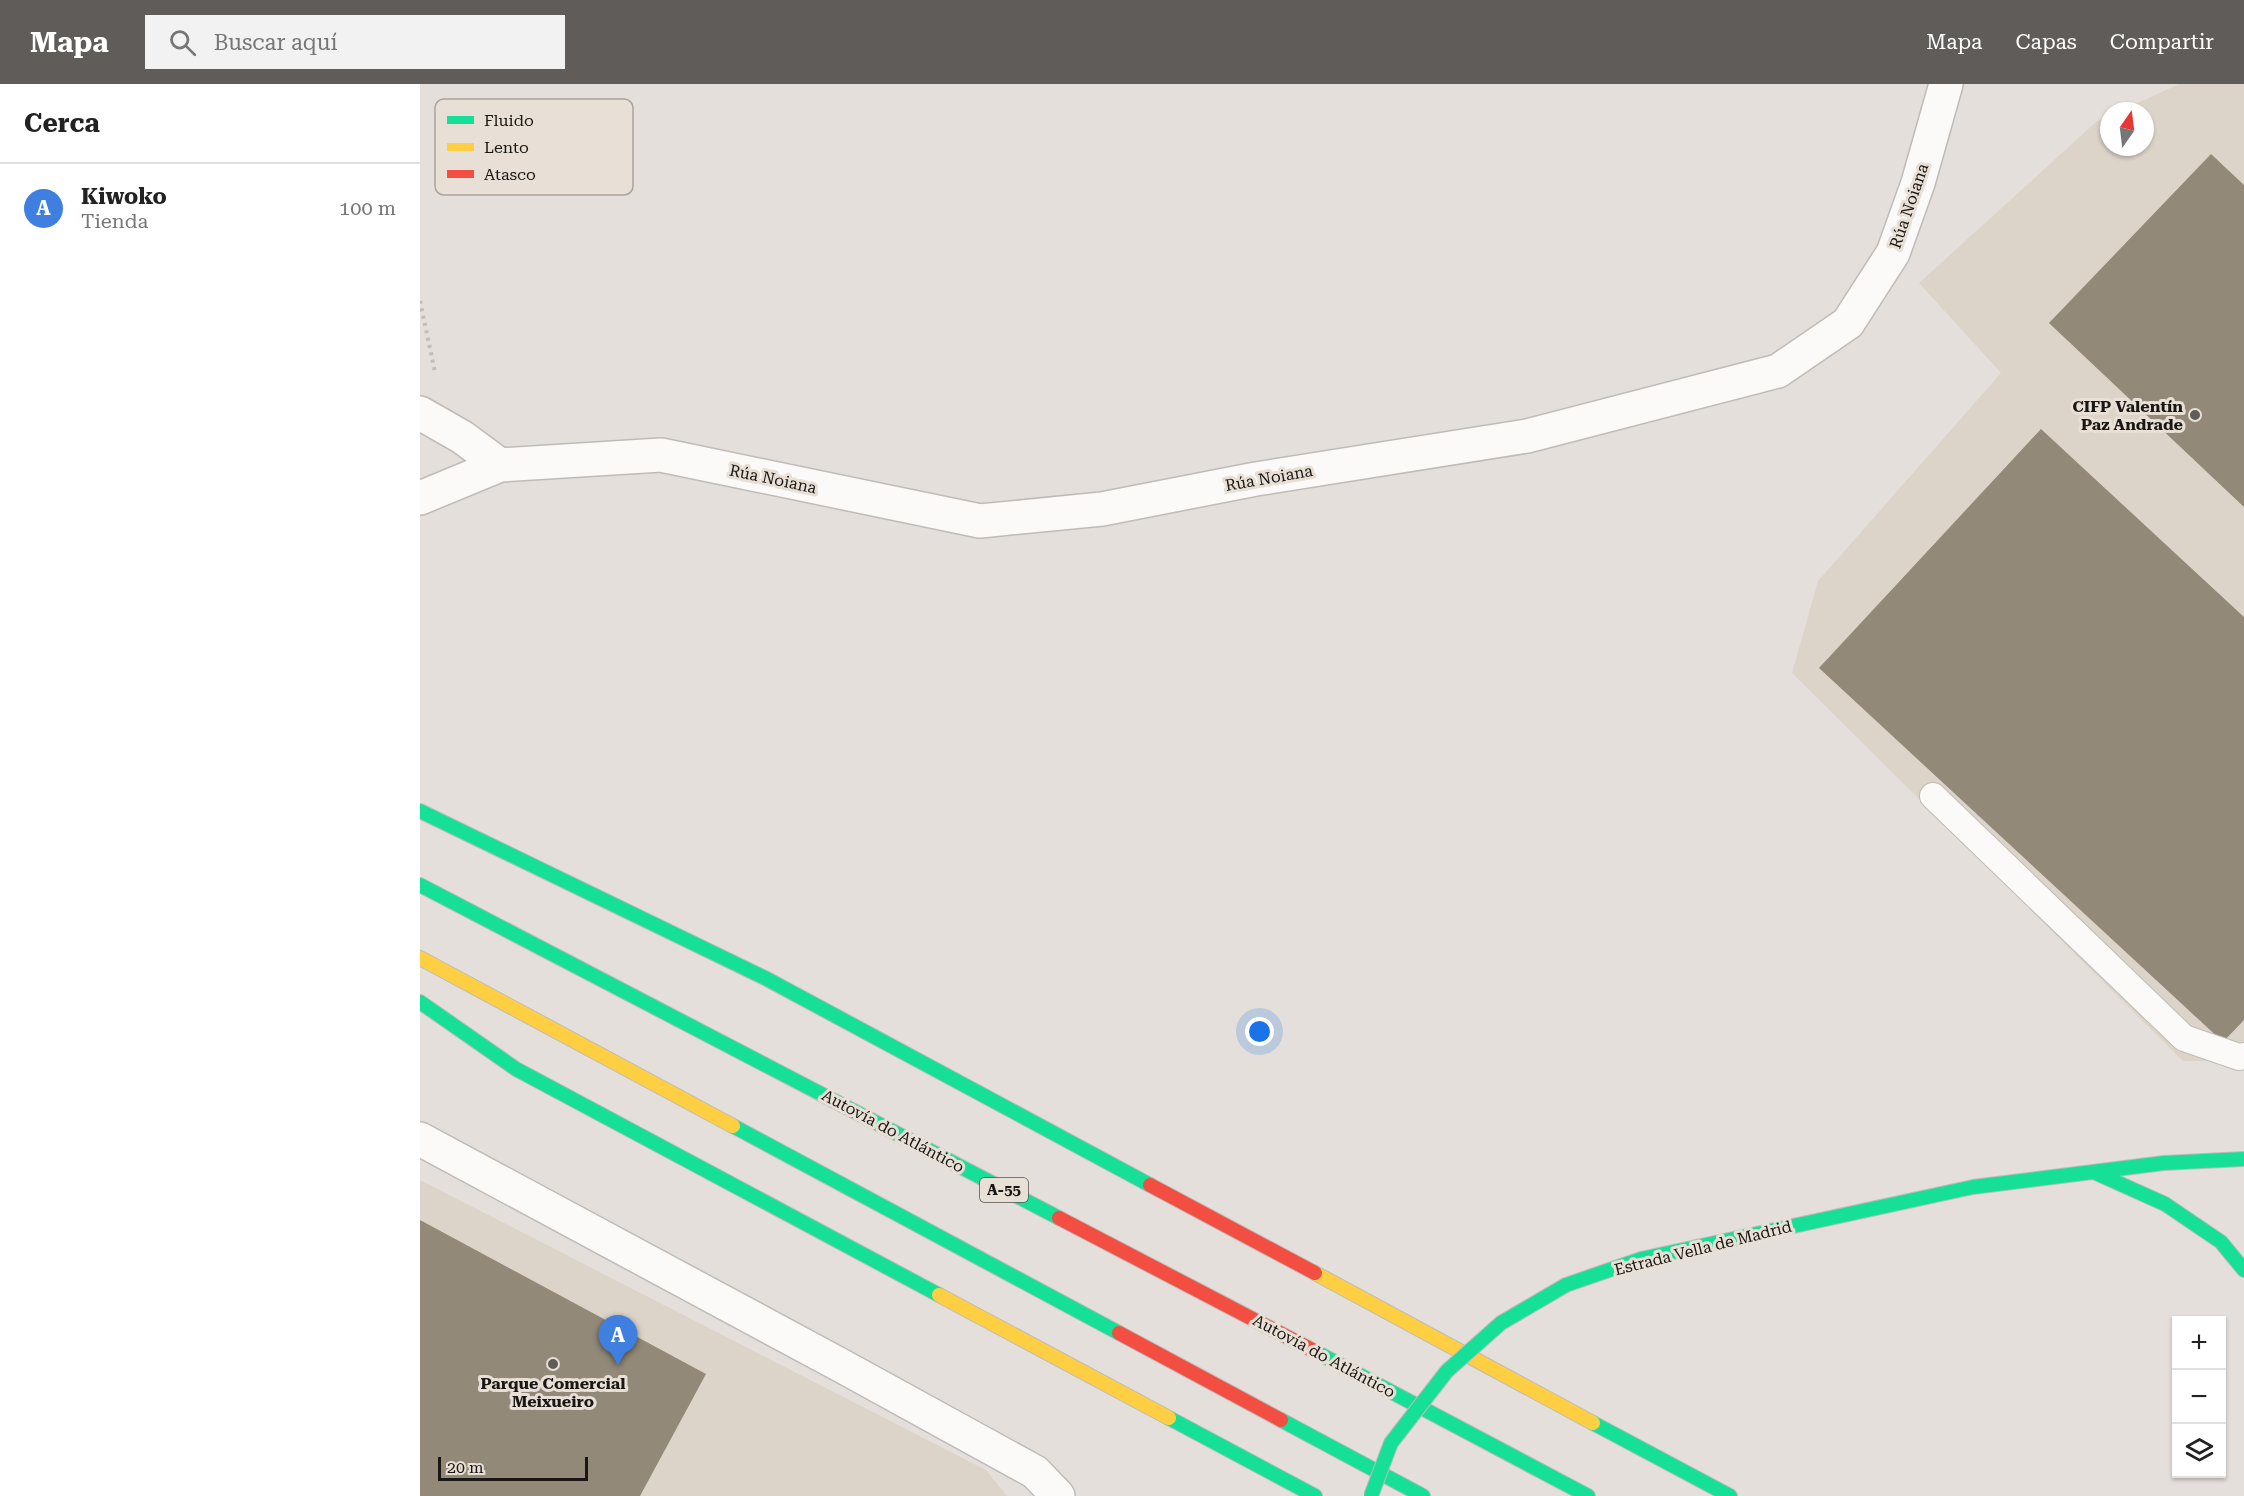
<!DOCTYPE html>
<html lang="es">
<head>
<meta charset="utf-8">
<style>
	body { margin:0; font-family:"Roboto Serif",serif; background:#f2f2f2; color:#222 }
	.controls { position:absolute; right:18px; bottom:18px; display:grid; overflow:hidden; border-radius:0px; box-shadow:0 2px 4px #0004 }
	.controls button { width:54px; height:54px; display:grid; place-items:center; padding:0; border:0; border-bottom:2px solid #e0e0e0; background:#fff; color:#222; font:30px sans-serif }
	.compass { position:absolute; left:1680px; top:18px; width:54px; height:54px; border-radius:50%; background:#fff; box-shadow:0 2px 4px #0004; rotate:14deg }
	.scale { position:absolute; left:18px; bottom:15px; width:150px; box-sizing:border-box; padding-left:6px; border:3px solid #191613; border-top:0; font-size:16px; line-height:21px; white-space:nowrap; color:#191613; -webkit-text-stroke:4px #e8e0d6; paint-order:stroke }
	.you { position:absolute; left:840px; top:948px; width:21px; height:21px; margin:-15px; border:4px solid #fff; border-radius:50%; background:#1a73e8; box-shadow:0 0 0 9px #1a73e833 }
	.badge { display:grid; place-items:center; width:39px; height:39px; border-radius:50%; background:#605c59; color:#fff; font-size:20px; font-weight:700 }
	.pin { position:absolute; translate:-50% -50px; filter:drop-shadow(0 2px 3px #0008) }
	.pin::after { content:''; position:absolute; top:32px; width:21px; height:18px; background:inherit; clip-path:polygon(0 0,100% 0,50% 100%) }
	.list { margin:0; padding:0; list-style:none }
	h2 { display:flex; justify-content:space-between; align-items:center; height:78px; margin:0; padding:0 24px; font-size:26px }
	h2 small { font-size:20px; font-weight:400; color:#767676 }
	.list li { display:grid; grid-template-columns:39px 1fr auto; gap:18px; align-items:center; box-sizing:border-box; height:90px; padding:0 24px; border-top:2px solid #e0e0e0 }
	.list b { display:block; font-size:22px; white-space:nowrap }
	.list p { margin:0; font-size:20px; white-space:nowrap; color:#767676 }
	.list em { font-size:20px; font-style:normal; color:#767676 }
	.icon { flex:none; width:33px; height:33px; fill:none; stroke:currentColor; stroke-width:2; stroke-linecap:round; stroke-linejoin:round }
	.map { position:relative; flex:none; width:1824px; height:1412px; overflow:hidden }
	header { display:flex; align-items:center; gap:36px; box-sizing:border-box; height:84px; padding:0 30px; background:#605c59; color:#fff }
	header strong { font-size:28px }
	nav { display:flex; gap:33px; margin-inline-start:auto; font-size:21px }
	.search { width:420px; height:54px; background:#f2f2f2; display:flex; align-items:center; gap:15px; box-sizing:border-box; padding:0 21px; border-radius:0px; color:#767676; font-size:22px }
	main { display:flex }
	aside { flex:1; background:#fff }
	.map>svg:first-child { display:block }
	.built { fill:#ddd4c9 }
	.building { fill:#938978 }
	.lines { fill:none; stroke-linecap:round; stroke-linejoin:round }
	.lane-casing { stroke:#bfbbb8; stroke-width:28 }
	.street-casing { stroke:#bfbbb8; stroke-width:36 }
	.fast-casing { stroke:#bfbbb8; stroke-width:16 }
	.slow-casing { stroke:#bfbbb8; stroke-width:16 }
	.jam-casing { stroke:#bfbbb8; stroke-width:16 }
	.path { stroke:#bfbebc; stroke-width:4; stroke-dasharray:3 4.5; stroke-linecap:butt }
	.lane { stroke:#fbfaf9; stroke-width:26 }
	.street { stroke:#fbfaf9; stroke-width:33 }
	.fast { stroke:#16e098; stroke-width:14 }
	.slow { stroke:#ffcf43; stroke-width:14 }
	.jam { stroke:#f24e42; stroke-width:14 }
	.fast-bridge-casing { stroke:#bfbbb8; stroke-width:16; stroke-linecap:butt }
	.fast-bridge { stroke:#16e098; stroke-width:14 }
	.poi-dot { fill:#605c59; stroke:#e8e0d6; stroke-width:2 }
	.labels { text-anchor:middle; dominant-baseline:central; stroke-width:6; stroke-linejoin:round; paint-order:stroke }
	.shield { fill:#e8e0d6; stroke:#57534e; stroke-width:1.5 }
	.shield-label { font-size:15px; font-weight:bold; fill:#191613 }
	.street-label { font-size:16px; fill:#191613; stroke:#e8e0d6 }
	.poi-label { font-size:16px; font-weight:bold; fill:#191613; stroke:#e8e0d6; text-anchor:end }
	.key { fill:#e8e0d6; stroke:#aaa39c; stroke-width:1.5 }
	.key-label { font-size:16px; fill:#191613 }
</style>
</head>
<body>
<header>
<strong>Mapa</strong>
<div class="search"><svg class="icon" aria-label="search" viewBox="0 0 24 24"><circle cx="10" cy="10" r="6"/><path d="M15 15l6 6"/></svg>Buscar aquí</div>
<nav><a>Mapa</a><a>Capas</a><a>Compartir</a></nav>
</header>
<main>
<aside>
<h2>Cerca<small></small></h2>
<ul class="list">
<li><span class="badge" style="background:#3f7fe0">A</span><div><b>Kiwoko</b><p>Tienda</p></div><em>100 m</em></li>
</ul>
</aside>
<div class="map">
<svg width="1824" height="1412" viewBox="0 0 1824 1412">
	<rect width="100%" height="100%" fill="#e4dfda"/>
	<path class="built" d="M 1759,0 L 1824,0 L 1824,977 L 1763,977 L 1372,589 L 1398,497 L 1581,289 L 1499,199 L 1676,38 L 1689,32 L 1689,63 L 1725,63 L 1725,27 L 1700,27 Z
		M 0,1096 L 566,1386 L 587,1412 L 0,1412 Z"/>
	<path class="building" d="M 1791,70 L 1824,101 L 1824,423 L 1629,239 Z
		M 1621,345 L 1824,533 L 1824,936 L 1803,958 L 1399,584 Z
		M 0,1136 L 286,1290 L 220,1412 L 0,1412 Z"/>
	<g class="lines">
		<g class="lane-casing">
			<path id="lane" d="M 1513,712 L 1764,954 L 1819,973 L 1824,972"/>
		</g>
		<g class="street-casing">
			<path id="street" d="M 0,329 L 42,353 L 80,381
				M 0,414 L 80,381 L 241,371 L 560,437 L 682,425 L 836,395 L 1107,352 L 1358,287 L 1428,239 L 1473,169 L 1498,99 L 1526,0
				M 0,1055 L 422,1282 L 615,1388 L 638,1412"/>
		</g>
		<g class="fast-casing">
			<path id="fast" d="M 0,727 L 345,894 L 730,1101
				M 0,801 L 639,1134
				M 0,918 L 96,985 L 519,1211
				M 313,1042 L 699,1249
				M 1676,1089 L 1745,1120 L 1801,1158 L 1824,1186
				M 1146,1201 L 1221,1175 L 1553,1103 L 1744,1079 L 1824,1075
				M 898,1269 L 1168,1412
				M 749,1334 L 895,1412
				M 861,1336 L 1003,1412
				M 1173,1339 L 1310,1412"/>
		</g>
		<g class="slow-casing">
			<path id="slow" d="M 0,874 L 313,1042
				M 895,1189 L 1173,1339
				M 519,1211 L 749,1334"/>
		</g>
		<g class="jam-casing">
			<path id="jam" d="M 730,1101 L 895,1189
				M 639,1134 L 898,1269
				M 699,1249 L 861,1336"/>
		</g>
		<path class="path" d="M 0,217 L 15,288"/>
		<use href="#lane" class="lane"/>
		<use href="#street" class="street"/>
		<use href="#fast" class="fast"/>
		<use href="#slow" class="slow"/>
		<use href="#jam" class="jam"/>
		<g class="fast-bridge-casing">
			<path id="fast-bridge" d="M 951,1412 L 971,1359 L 1027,1287 L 1081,1239 L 1146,1201"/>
		</g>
		<use href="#fast-bridge" class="fast-bridge"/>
	</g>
	<g class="poi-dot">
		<circle cx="1775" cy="331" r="6"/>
		<circle cx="133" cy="1280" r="6"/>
	</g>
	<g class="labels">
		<rect class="shield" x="560" y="1094" width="48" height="24" rx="4.5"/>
		<g class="shield-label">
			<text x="584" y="1106">A-55</text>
		</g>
		<g class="street-label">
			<text transform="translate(1489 122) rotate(-71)">Rúa Noiana</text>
			<text transform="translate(849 394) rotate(-10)">Rúa Noiana</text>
			<text transform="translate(353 395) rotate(12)">Rúa Noiana</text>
			<text transform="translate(473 1047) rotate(28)">Autovía do Atlántico</text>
			<text transform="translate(1283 1164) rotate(-14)">Estrada Vella de Madrid</text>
			<text transform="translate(904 1272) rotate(28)">Autovía do Atlántico</text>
		</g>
		<g class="poi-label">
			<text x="1763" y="322">CIFP Valentín<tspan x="1763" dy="18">Paz Andrade</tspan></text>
			<text x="133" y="1299" text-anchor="middle">Parque Comercial<tspan x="133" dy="18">Meixueiro</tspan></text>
		</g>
	</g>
	<rect x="15" y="15" width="198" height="96" rx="9" class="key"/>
	<rect x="27" y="32" width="27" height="8" fill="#16e098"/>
	<rect x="27" y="59" width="27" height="8" fill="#ffcf43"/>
	<rect x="27" y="86" width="27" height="8" fill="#f24e42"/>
	<g class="key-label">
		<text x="64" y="42">Fluido</text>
		<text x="64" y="69">Lento</text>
		<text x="64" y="96">Atasco</text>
	</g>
</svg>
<div class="controls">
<button>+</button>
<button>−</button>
<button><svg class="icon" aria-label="layers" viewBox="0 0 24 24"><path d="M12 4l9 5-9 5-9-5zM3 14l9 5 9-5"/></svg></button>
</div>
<svg class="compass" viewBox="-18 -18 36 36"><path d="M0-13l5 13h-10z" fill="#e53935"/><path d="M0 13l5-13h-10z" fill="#767676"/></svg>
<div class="scale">20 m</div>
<div class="you"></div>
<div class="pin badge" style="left:198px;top:1281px;background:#3f7fe0">A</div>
</div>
</main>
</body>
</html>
